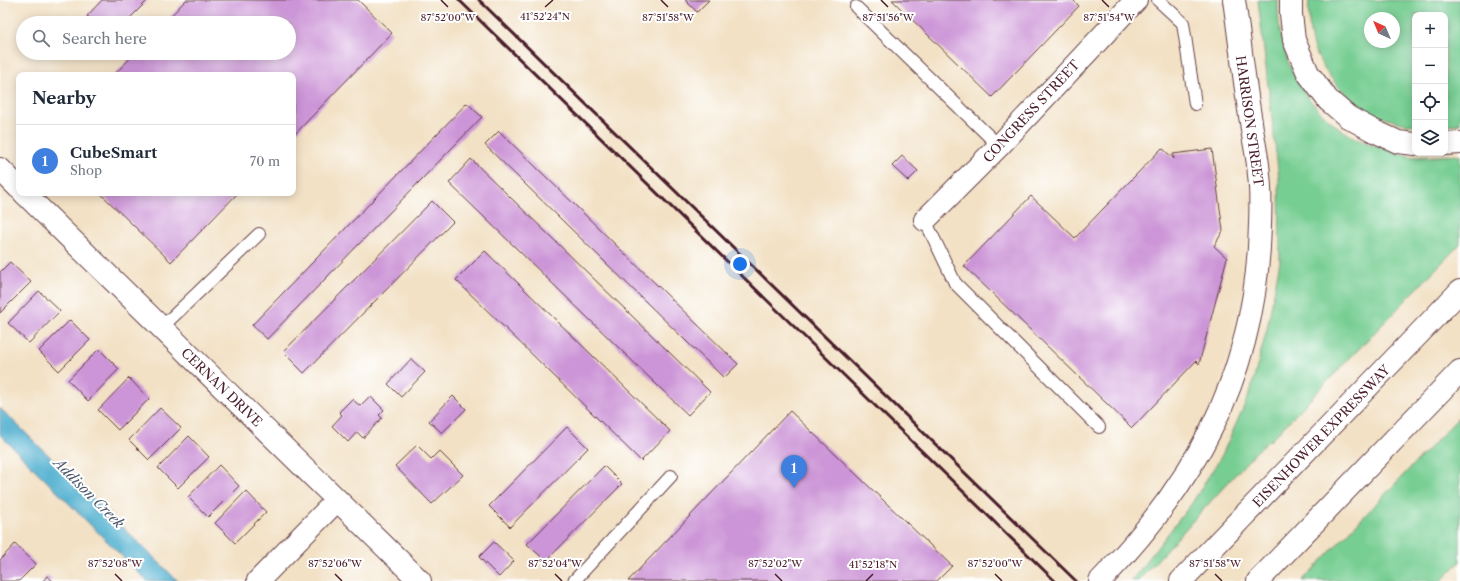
<!DOCTYPE html>
<html lang="en">
<head>
<meta charset="utf-8">
<style>
	body { margin:0; font-family:"Libre Caslon Text",serif; background:#f2f2f3; color:#1f2937 }
	.controls { position:absolute; right:12px; top:12px; display:grid; overflow:hidden; border-radius:8px; box-shadow:0 2px 10px #0003 }
	.controls button { width:36px; height:36px; display:grid; place-items:center; padding:0; border:0; border-bottom:1px solid #e0e1e3; background:#fff; color:#1f2937; font:20px sans-serif }
	.compass { position:absolute; left:1364px; top:12px; width:36px; height:36px; border-radius:50%; background:#fff; box-shadow:0 2px 10px #0003; rotate:316deg }
	.you { position:absolute; left:740px; top:264px; width:14px; height:14px; margin:-10px; border:3px solid #fff; border-radius:50%; background:#1a73e8; box-shadow:0 0 0 6px #1a73e833 }
	.badge { display:grid; place-items:center; width:26px; height:26px; border-radius:50%; background:#d1495b; color:#fff; font-size:13px; font-weight:700 }
	.pin { position:absolute; translate:-50% -33px; filter:drop-shadow(0 1px 2px #0008) }
	.pin::after { content:''; position:absolute; top:21px; width:14px; height:12px; background:inherit; clip-path:polygon(0 0,100% 0,50% 100%) }
	.list { margin:0; padding:0; list-style:none }
	h2 { display:flex; justify-content:space-between; align-items:center; height:52px; margin:0; padding:0 16px; font-size:17px }
	h2 small { font-size:13px; font-weight:400; color:#747a83 }
	.list li { display:grid; grid-template-columns:26px 1fr auto; gap:12px; align-items:center; box-sizing:border-box; height:72px; padding:0 16px; border-top:1px solid #e0e1e3 }
	.list b { display:block; font-size:15px; white-space:nowrap }
	.list p { margin:0; font-size:13px; white-space:nowrap; color:#747a83 }
	.list em { font-size:13px; font-style:normal; color:#747a83 }
	.icon { flex:none; width:22px; height:22px; fill:none; stroke:currentColor; stroke-width:2; stroke-linecap:round; stroke-linejoin:round }
	.map { position:relative; flex:none; width:1460px; height:581px; overflow:hidden }
	.search { position:absolute; background:#fff; box-shadow:0 2px 10px #0003; left:16px; top:16px; width:280px; height:44px; display:flex; align-items:center; gap:10px; box-sizing:border-box; padding:0 14px; border-radius:22px; color:#747a83; font-size:15px }
	.panel { position:absolute; background:#fff; box-shadow:0 2px 10px #0003; left:16px; top:72px; width:280px; height:124px; border-radius:8px }
	.map>svg:first-child { display:block }
	.green { fill:#77ce93; stroke:#60765f; fill-rule:evenodd }
	.water { fill:#52b1d0; stroke:#4e687e }
	.building { fill:#cc95d7 }
	.lines { fill:none; stroke-linecap:round; stroke-linejoin:round }
	.lane-casing { stroke:#633c42; stroke-width:14 }
	.street-casing { stroke:#633c42; stroke-width:24 }
	.secondary-casing { stroke:#633c42; stroke-width:24 }
	.highway-casing { stroke:#633c42; stroke-width:24 }
	.lane { stroke:#fff; stroke-width:12 }
	.street { stroke:#fff; stroke-width:22 }
	.secondary { stroke:#fff; stroke-width:22 }
	.highway { stroke:#fff; stroke-width:22 }
	.rail { stroke:#4a1f2b; stroke-width:3 }
	.ticks { fill:none; stroke:#4a1f2b; stroke-width:1.5 }
	.labels { text-anchor:middle; dominant-baseline:central; stroke-width:4; stroke-linejoin:round; paint-order:stroke }
	.street-label { font-size:13px; fill:#4a1f2b; stroke:#fff }
	.water-label { font-size:14px; font-style:italic; fill:#4d596d; stroke:#fff }
	.ticks-label { font-size:10px; text-anchor:middle; fill:#4a1f2b; stroke:#fff; stroke-width:4; stroke-linejoin:round; paint-order:stroke }
</style>
</head>
<body>
<div class="map">
<svg width="1460" height="581" viewBox="0 0 1460 581">
	<rect width="100%" height="100%" fill="#fff"/>
	<filter id="ink" filterUnits="userSpaceOnUse"><feTurbulence type="fractalNoise" baseFrequency=".025" numOctaves="2"/><feDisplacementMap in="SourceGraphic" scale="8" xChannelSelector="R" yChannelSelector="G"/><feConvolveMatrix kernelMatrix="1 2 1 2 8 2 1 2 1" color-interpolation-filters="sRGB"/></filter>
	<filter id="wash" filterUnits="userSpaceOnUse"><feTurbulence type="fractalNoise" baseFrequency=".012" numOctaves="4" result="noise"/><feDisplacementMap in="SourceGraphic" scale="16" xChannelSelector="R" yChannelSelector="G"/><feGaussianBlur stdDeviation="0.9" result="paint"/><feColorMatrix in="noise" values="0 0 0 0 0 0 0 0 0 0 0 0 0 0 0 0 0 1.4 0 .05"/><feComposite in="paint" operator="in"/></filter>
	<g filter="url(#wash)">
		<rect width="100%" height="100%" fill="#f2e1c5"/>
		<path class="green" d="M 1258,0 L 1278,0 C 1277,59 1302,106 1353,137 C 1360,141 1369,143 1376,146 C 1389,150 1404,156 1417,157 C 1431,157 1446,155 1460,155 L 1460,244 L 1270,441 L 1269,440 L 1255,453 L 1138,581 L 1131,581 L 1192,503 L 1222,455 L 1250,393 L 1267,329 L 1280,261 L 1279,178 Z
			M 1309,0 L 1460,0 L 1460,124 L 1445,125 L 1445,15 L 1415,15 L 1415,125 C 1408,124 1401,123 1394,121 C 1357,111 1329,83 1314,49 C 1309,37 1308,13 1309,0 ZM 1370,18 L 1394,18 L 1394,42 L 1370,42 Z
			M 1460,416 L 1460,562 L 1441,581 L 1302,581 Z"/>
		<path class="water" d="M 0,408 L 178,581 L 147,581 L 0,435 Z"/>
		<g id="blocks">
			<path class="building" d="M 102,0 L 148,0 L 125,23 L 87,23 L 91,19 L 87,16 Z
				M 186,0 L 358,0 L 392,33 L 293,136 L 293,75 L 114,75 L 135,53 L 289,53 L 289,23 L 164,23 Z
				M 685,0 L 709,0 L 697,12 Z
				M 892,0 L 1073,0 L 1079,6 L 992,97 Z
				M 467,103 L 482,117 L 267,339 L 252,325 Z
				M 499,131 L 738,364 L 724,378 L 485,145 Z
				M 1162,148 L 1174,159 L 1173,154 L 1212,149 L 1223,231 L 1214,246 L 1227,258 L 1199,364 L 1196,361 L 1132,428 L 964,266 L 1031,196 L 1075,238 Z
				M 902,156 L 918,171 L 908,181 L 892,166 Z
				M 471,159 L 710,392 L 688,415 L 449,183 Z
				M 100,193 L 238,193 L 171,262 Z
				M 432,201 L 453,222 L 304,373 L 283,352 Z
				M 485,251 L 670,431 L 641,461 L 456,280 Z
				M 10,262 L 31,282 L 0,313 L 0,272 Z
				M 39,291 L 60,311 L 29,343 L 8,323 Z
				M 70,320 L 90,340 L 59,371 L 39,351 Z
				M 99,349 L 119,369 L 88,401 L 68,380 Z
				M 411,359 L 425,372 L 401,397 L 388,384 Z
				M 129,378 L 149,399 L 118,430 L 98,410 Z
				M 370,396 L 384,410 L 379,415 L 382,418 L 363,438 L 357,432 L 348,442 L 332,426 L 342,415 L 339,412 L 352,399 L 360,406 Z
				M 453,396 L 466,409 L 442,433 L 429,421 Z
				M 160,408 L 181,428 L 149,460 L 129,440 Z
				M 790,411 L 952,566 L 937,581 L 628,581 Z
				M 567,427 L 588,448 L 510,527 L 489,506 Z
				M 189,436 L 209,457 L 178,488 L 158,468 Z
				M 417,445 L 431,459 L 439,451 L 463,475 L 432,504 L 395,466 Z
				M 219,465 L 239,486 L 208,517 L 188,497 Z
				M 604,466 L 622,484 L 546,561 L 527,544 Z
				M 246,491 L 266,512 L 235,543 L 215,523 Z
				M 494,542 L 514,561 L 499,577 L 479,557 Z
				M 15,544 L 36,564 L 19,581 L 0,581 L 0,560 Z
				M 47,576 L 53,581 L 43,581 Z"/>
		</g>
	</g>
	<g filter="url(#ink)">
		<use href="#blocks" fill-opacity="0" stroke="#633c42" stroke-width="1"/>
		<g class="lines">
			<g class="lane-casing">
				<path id="lane" d="M 1158,0 L 1183,23 L 1195,104
					M 856,7 L 999,146
					M 925,220 L 955,283 L 1099,427
					M 162,327 L 259,234
					M 574,581 L 671,476"/>
			</g>
			<g class="street-casing">
				<path id="street" d="M 0,169 L 19,188
					M 24,193 L 420,581
					M 925,220 L 999,146 L 1136,0
					M 258,581 L 337,500"/>
			</g>
			<g class="secondary-casing">
				<path id="secondary" d="M 1100,581 C 1193,485 1251,382 1259,247 C 1260,223 1262,199 1259,175 C 1258,157 1253,139 1251,122 C 1244,81 1240,41 1234,0"/>
			</g>
			<g class="highway-casing">
				<path id="highway" d="M 1291,0 L 1291,14 L 1294,40 L 1308,73 L 1328,100 L 1348,117 L 1372,130 L 1398,142 L 1415,144
					M 1445,144 L 1460,143
					M 1181,581 L 1460,291
					M 1258,581 L 1460,371"/>
			</g>
			<use href="#lane" class="lane"/>
			<use href="#street" class="street"/>
			<use href="#secondary" class="secondary"/>
			<use href="#highway" class="highway"/>
			<path class="rail" d="M 459,0 L 1055,581
				M 479,0 L 1076,581"/>
		</g>
	</g>
	<path class="ticks" d="M 441,0 L 448,7M 661,0 L 668,7M 881,0 L 888,7M 1102,0 L 1109,7M 545,7 L 553,0M 115,574 L 122,581M 335,574 L 342,581M 555,574 L 562,581M 775,574 L 782,581M 995,574 L 1002,581M 1215,574 L 1222,581M 866,581 L 873,574"/>
	<g class="labels">
		<g class="street-label">
			<text transform="translate(1031 111) rotate(-47)">CONGRESS STREET</text>
			<text transform="translate(1250 121) rotate(82)">HARRISON STREET</text>
			<text transform="translate(222 387) rotate(44)">CERNAN DRIVE</text>
			<text transform="translate(1321 436) rotate(-46)">EISENHOWER EXPRESSWAY</text>
		</g>
		<g class="water-label">
			<text transform="translate(89 493) rotate(45)">Addison Creek</text>
		</g>
	</g>
	<g class="ticks-label">
		<text x="545" y="20">41°52'24"N</text>
		<text x="448" y="21">87°52'00"W</text>
		<text x="668" y="21">87°51'58"W</text>
		<text x="1109" y="21">87°51'54"W</text>
		<text x="888" y="21">87°51'56"W</text>
		<text x="115" y="567">87°52'08"W</text>
		<text x="335" y="567">87°52'06"W</text>
		<text x="555" y="567">87°52'04"W</text>
		<text x="775" y="567">87°52'02"W</text>
		<text x="995" y="567">87°52'00"W</text>
		<text x="1215" y="567">87°51'58"W</text>
		<text x="873" y="568">41°52'18"N</text>
	</g>
</svg>
<div class="controls">
<button>+</button>
<button>−</button>
<button><svg class="icon" aria-label="locate" viewBox="0 0 24 24"><circle cx="12" cy="12" r="6"/><path d="M12 2v4M12 18v4M2 12h4M18 12h4"/></svg></button>
<button><svg class="icon" aria-label="layers" viewBox="0 0 24 24"><path d="M12 4l9 5-9 5-9-5zM3 14l9 5 9-5"/></svg></button>
</div>
<svg class="compass" viewBox="-18 -18 36 36"><path d="M0-13l5 13h-10z" fill="#e53935"/><path d="M0 13l5-13h-10z" fill="#747a83"/></svg>
<div class="you"></div>
<div class="pin badge" style="left:794px;top:488px;background:#3f7fe0">1</div>
<div class="search"><svg class="icon" aria-label="search" viewBox="0 0 24 24"><circle cx="10" cy="10" r="6"/><path d="M15 15l6 6"/></svg>Search here</div>
<section class="panel">
<h2>Nearby<small></small></h2>
<ul class="list">
<li><span class="badge" style="background:#3f7fe0">1</span><div><b>CubeSmart</b><p>Shop</p></div><em>70 m</em></li>
</ul>
</section>
</div>
</body>
</html>
